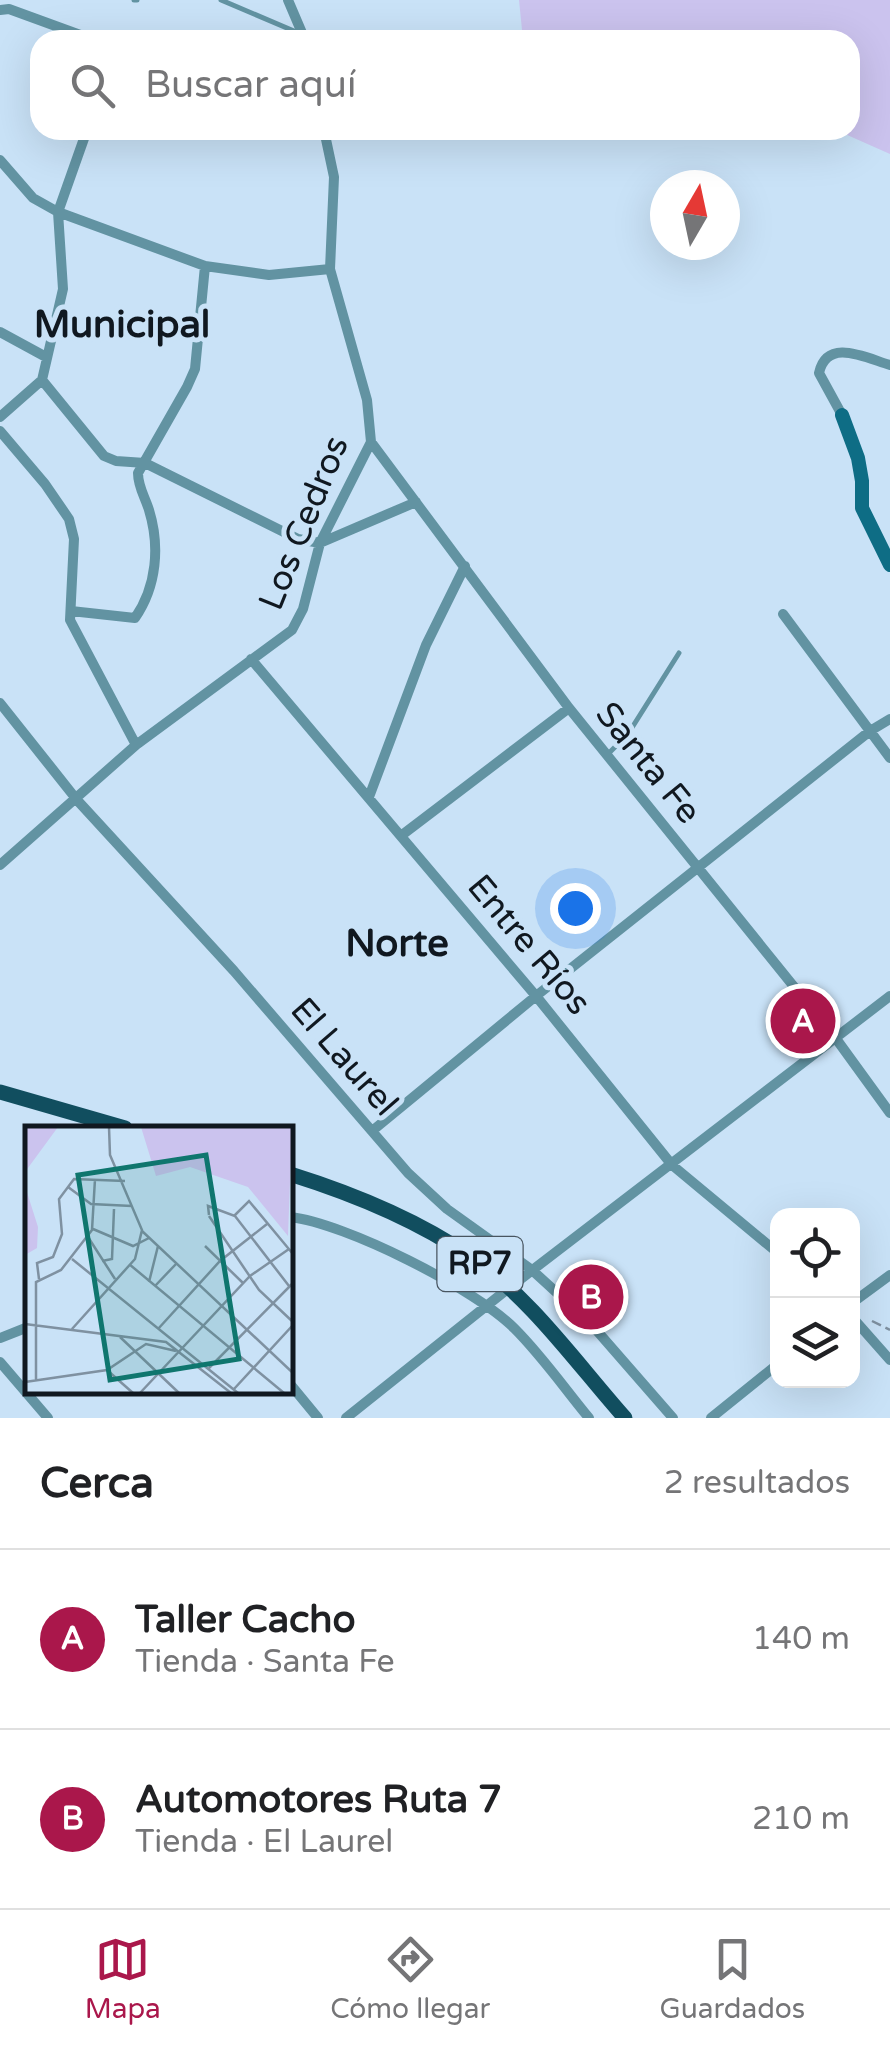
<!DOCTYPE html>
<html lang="es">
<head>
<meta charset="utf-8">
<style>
	body { margin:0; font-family:"Varela Round",sans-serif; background:#f6f6f6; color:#202124 }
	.controls { position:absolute; right:30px; bottom:30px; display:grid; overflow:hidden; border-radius:20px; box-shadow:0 10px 40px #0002 }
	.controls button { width:90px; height:90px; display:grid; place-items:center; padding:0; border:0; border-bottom:2px solid #e0e0e0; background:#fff; color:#202124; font:50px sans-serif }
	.compass { position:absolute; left:650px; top:170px; width:90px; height:90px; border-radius:50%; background:#fff; box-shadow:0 10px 40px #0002; rotate:9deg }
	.you { position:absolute; left:575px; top:908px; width:35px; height:35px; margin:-25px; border:8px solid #fff; border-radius:50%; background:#1a73e8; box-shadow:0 0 0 15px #1a73e833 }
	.badge { display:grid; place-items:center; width:65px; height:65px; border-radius:50%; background:#aa174b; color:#fff; font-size:32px; font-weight:700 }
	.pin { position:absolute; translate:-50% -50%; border:5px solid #fff; box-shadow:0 2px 10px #0006 }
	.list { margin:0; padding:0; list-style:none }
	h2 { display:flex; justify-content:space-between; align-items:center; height:130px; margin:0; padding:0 40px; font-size:42px }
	h2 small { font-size:32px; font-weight:400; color:#757577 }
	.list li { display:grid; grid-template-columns:65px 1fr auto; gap:30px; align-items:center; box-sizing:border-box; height:180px; padding:0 40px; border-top:2px solid #e0e0e0 }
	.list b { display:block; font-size:38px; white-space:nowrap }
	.list p { margin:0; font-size:32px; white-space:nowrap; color:#757577 }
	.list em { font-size:32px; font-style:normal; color:#757577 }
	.icon { flex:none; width:55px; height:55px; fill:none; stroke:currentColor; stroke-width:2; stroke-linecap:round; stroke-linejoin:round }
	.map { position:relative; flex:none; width:890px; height:1418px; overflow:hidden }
	.search { position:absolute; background:#fff; box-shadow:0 10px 40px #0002; left:30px; right:30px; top:30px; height:110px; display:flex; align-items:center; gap:25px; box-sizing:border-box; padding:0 35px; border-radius:30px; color:#757577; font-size:38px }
	.sheet { height:490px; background:#fff }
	nav { display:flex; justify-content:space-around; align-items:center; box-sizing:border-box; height:140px; border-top:2px solid #e0e0e0; background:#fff; font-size:28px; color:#757577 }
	nav a { display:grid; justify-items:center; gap:5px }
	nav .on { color:#aa174b }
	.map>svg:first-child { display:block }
	.green { fill:#cbc3ee }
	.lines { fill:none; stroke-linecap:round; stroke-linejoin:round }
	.path { stroke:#7e90a0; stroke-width:2.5; stroke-dasharray:10 5; stroke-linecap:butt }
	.lane { stroke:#6293a2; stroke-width:5 }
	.street { stroke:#6293a2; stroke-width:10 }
	.secondary { stroke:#0e6d85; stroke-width:14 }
	.primary { stroke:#114e5f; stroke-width:15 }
	.labels { text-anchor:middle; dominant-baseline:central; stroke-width:10; stroke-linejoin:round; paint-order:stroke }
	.shield { fill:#c9e2f7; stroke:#485560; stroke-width:2.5 }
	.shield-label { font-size:32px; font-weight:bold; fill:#101820 }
	.street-label { font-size:35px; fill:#101820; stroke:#c9e2f7 }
	.neighbourhood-label { font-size:38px; font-weight:bold; fill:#101820; stroke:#c9e2f7 }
	.inset-road { fill:none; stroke:#7f91a1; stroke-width:2.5 }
	.view { fill:#0f766e; fill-opacity:0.15; stroke:#0f766e; stroke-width:5 }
	.inset-edge { fill:none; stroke:#101820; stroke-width:5 }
</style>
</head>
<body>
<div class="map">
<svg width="890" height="1418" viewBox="0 0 890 1418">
	<rect width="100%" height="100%" fill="#c9e2f7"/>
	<path class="green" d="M 519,0 L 890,0 L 890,154 L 836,130 L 850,130 L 850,40 L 523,40 Z"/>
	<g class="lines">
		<path class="path" d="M 872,1321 L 890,1330"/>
		<path class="lane" d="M 134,0 L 137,0
			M 221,0 L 301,34
			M 609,753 L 628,734 L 679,653"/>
		<path class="street" d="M 288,0 L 305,40
			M 0,10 L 9,9 L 94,40
			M 0,160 L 33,198 L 58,212 L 205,266 L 269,275 L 330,269
			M 0,332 L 46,357
			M 42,380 L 104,456 L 116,461 L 145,463 L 298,539 L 320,543 L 416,502
			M 842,415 L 819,373 C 827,337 866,358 890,365
			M 0,417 L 42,380 L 63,289 L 58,212 L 87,130
			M 0,431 L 45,484 L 69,519 L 74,539 L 70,620 L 136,745
			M 371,442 L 569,708 L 837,1040 L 890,1113
			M 71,611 L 135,618 C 157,586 160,546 149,510 C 145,497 138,487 138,473 L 187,387 L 195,369 L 205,266
			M 783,614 L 890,758
			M 251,659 L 536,996 L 672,1165 L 778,1253
			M 0,703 L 77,800 L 234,971 L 408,1173 L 447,1209 L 532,1270 L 591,1324 L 673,1418
			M 369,797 L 426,645 L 465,566
			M 402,835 L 569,708
			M 0,865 L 136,745 L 292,630 L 303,609 L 320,543 L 371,442 L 367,400 L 330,269 L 334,177 L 324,130
			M 372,1131 L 536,996 L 870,731 L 890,719
			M 290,1217 C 345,1223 476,1289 515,1329 C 542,1356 565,1389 589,1418
			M 852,1303 L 890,1275
			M 852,1317 L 890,1360
			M 0,1338 L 28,1327
			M 0,1362 L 48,1418
			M 290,1384 L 318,1418
			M 346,1418 L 509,1288 L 890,996
			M 711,1418 L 778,1364"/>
		<path class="secondary" d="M 842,415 L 858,458 L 862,481 L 862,508 L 890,565"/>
		<path class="primary" d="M 0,1092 L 125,1128
			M 290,1174 C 354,1194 416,1219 471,1257 C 531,1298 577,1364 625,1418"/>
	</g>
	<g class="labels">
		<rect class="shield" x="437.5" y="1237" width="85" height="54" rx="8"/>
		<g class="shield-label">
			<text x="480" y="1264">RP7</text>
		</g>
		<g class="street-label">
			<text transform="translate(304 523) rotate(-68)">Los Cedros</text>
			<text transform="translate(648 763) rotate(51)">Santa Fe</text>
			<text transform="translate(529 945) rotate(50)">Entre Ríos</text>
			<text transform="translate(344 1057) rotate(49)">El Laurel</text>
		</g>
		<g class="neighbourhood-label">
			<text x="122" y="325">Municipal</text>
			<text x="397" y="944">Norte</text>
		</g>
	</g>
	<g transform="translate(25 1126)">
		<rect width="268" height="268" fill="#c9e2f7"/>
		<path d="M 0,1 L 33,1 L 0,46 ZM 116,1 L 267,1 L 263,110 L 223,61 L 165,41 L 131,50 ZM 0,60 L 13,101 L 12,122 L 0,129 Z" fill="#cbc3ee"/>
		<path class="inset-road" d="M 43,61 L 66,78 L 107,80M 184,89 L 183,80 L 210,90 L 264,160M 184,90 L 234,164 L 268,196M 209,90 L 224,75 L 268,128M 68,103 L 108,120 L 124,112M 117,105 L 268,247M 63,111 L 90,153M 180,120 L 218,157M 47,133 L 213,267M 77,135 L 87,133 L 89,83M 104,138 L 259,267M 14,153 L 12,137 L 28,131 L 37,108 L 34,73 L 49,53 L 100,55M 124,156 L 133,120M 130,160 L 151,138M 0,198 L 141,216 L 206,267M 47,203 L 110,133 L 117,104 L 85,29 L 84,1M 133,203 L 195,135 L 242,98M 95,211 L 154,267M 184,242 L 268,157M 82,244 L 108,267M 11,254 L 11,156 L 36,144 L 67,104 L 70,53M 0,256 L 82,244 L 121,218 L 151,225M 209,263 L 268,199M 115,267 L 225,150 L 264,123"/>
		<path class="view" d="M 181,29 L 214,233 L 85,254 L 53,49 Z"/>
		<rect width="268" height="268" class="inset-edge"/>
	</g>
</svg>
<div class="controls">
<button><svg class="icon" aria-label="locate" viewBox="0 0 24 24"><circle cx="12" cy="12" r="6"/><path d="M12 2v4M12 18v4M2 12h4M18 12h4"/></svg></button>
<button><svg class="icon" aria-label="layers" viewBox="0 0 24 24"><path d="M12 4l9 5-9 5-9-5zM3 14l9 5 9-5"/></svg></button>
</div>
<svg class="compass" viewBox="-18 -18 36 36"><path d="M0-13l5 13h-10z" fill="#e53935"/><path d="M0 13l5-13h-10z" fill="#757577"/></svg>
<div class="you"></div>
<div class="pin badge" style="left:803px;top:1021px">A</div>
<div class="pin badge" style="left:591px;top:1297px">B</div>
<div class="search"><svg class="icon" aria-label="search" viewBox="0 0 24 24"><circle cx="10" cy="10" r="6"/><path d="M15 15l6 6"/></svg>Buscar aquí</div>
</div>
<section class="sheet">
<h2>Cerca<small>2 resultados</small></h2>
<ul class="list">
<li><span class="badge">A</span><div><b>Taller Cacho</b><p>Tienda · Santa Fe</p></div><em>140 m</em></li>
<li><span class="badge">B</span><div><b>Automotores Ruta 7</b><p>Tienda · El Laurel</p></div><em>210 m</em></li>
</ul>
</section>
<nav>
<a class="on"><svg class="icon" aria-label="map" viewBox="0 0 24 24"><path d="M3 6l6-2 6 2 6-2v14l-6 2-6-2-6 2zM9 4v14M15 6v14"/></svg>Mapa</a>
<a><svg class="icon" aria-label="directions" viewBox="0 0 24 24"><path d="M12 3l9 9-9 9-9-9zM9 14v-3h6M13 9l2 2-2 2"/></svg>Cómo llegar</a>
<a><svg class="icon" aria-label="saved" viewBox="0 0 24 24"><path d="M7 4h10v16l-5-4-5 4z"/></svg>Guardados</a>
</nav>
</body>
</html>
